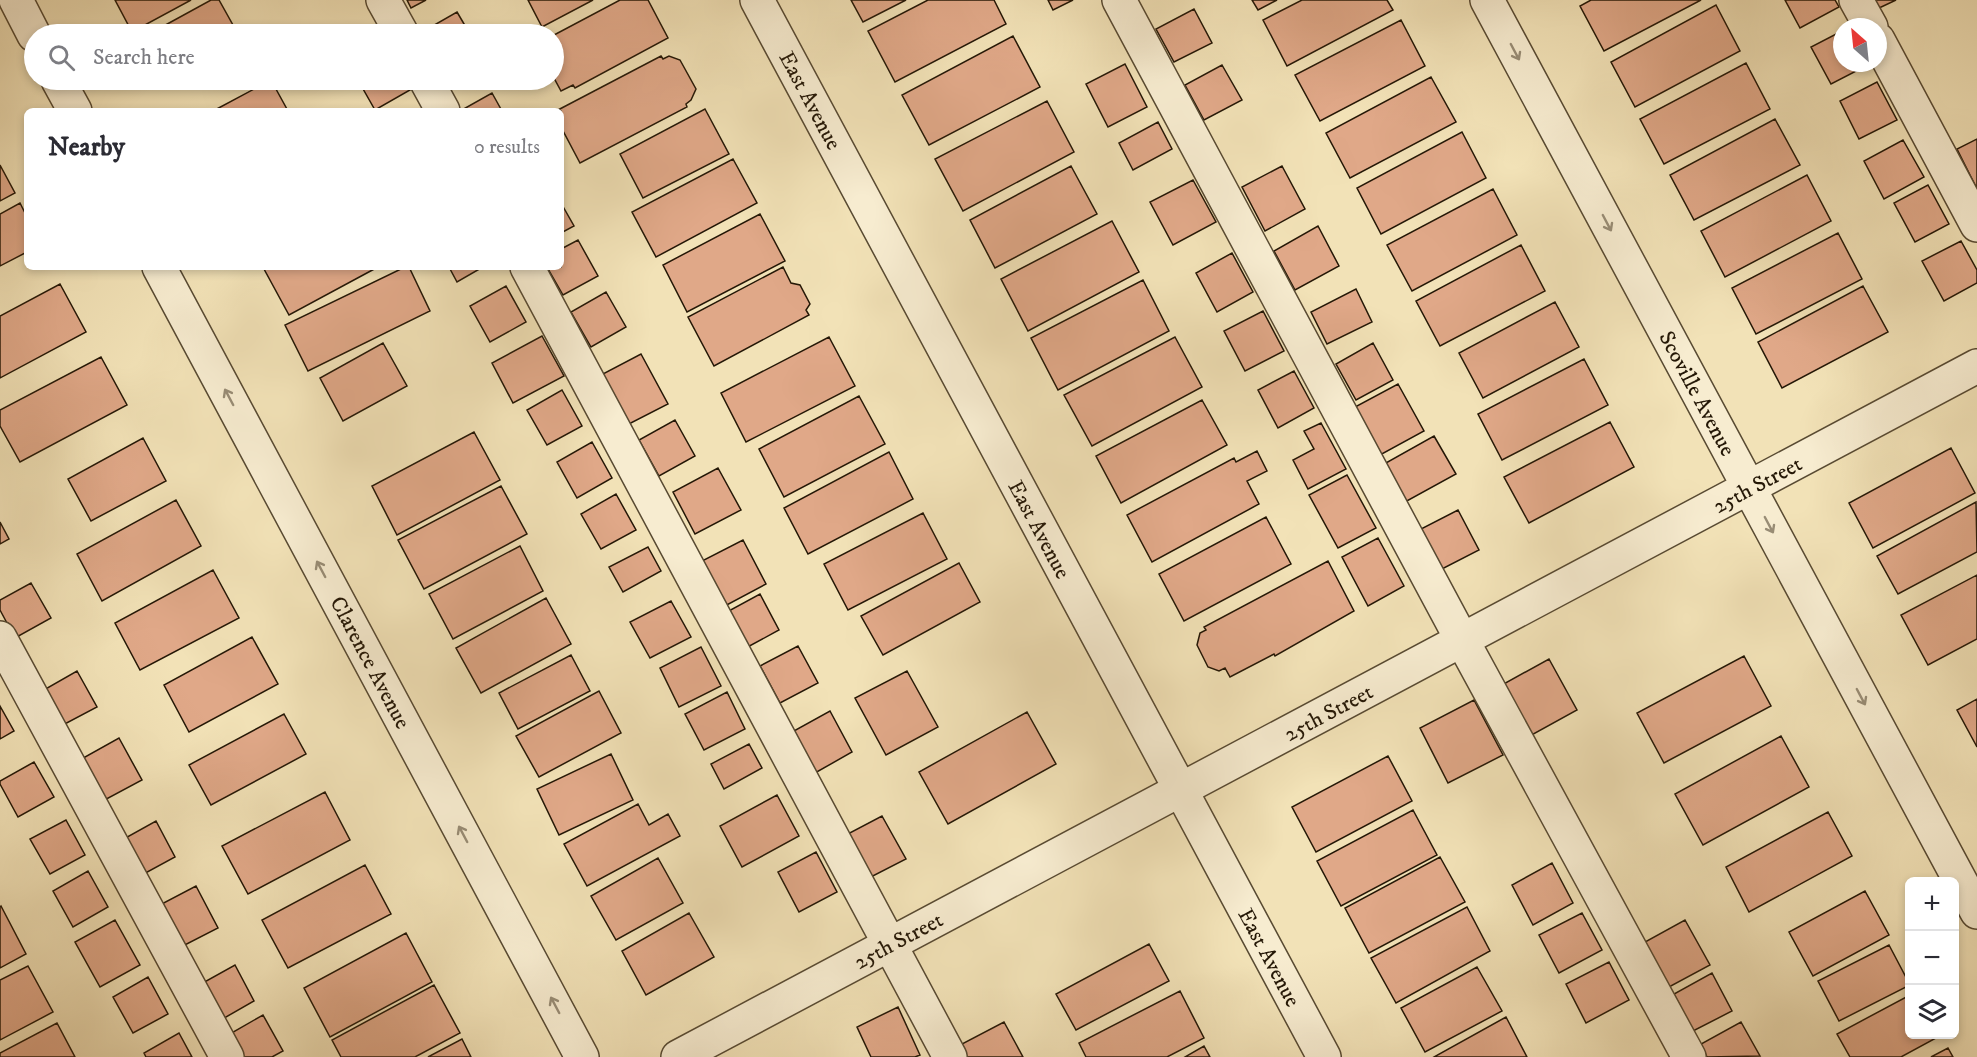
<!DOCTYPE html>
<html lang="en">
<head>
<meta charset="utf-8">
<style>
	body { margin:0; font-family:"IM FELL DW Pica",serif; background:#f2f2f3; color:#2b2b33 }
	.controls { position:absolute; right:18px; bottom:18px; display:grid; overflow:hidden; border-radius:9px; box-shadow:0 3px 9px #0003 }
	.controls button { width:54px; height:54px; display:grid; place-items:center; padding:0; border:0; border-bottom:2px solid #e1e1e2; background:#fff; color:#2b2b33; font:30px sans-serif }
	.compass { position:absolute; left:1833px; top:18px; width:54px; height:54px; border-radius:50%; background:#fff; box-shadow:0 3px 9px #0003; rotate:333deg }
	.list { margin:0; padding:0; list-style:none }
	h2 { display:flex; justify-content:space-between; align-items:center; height:78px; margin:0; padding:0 24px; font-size:26px }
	h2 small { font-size:20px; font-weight:400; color:#7c7c81 }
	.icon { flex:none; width:33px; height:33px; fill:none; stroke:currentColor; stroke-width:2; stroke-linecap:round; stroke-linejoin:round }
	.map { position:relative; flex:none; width:1977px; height:1057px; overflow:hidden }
	.search { position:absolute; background:#fff; box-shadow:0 3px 9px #0003; left:24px; top:24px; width:540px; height:66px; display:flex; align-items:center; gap:15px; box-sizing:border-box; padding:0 21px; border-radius:33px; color:#7c7c81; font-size:22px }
	.panel { position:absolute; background:#fff; box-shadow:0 3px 9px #0003; left:24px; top:108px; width:540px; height:162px; border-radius:9px }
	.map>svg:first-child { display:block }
	.building { fill:#e0a888; stroke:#241706; stroke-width:1.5 }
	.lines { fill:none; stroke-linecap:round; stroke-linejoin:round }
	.minor-casing { stroke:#584a32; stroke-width:36 }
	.minor { stroke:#f7ecd0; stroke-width:33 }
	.oneway { stroke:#988c75 }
	.labels { text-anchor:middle; stroke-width:6; stroke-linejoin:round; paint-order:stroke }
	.street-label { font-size:22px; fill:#241706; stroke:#f7ecd0 }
</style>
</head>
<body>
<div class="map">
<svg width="1977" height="1057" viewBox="0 0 1977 1057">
	<rect width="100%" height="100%" fill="#f2e2b7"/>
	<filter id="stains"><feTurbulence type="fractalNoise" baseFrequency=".00333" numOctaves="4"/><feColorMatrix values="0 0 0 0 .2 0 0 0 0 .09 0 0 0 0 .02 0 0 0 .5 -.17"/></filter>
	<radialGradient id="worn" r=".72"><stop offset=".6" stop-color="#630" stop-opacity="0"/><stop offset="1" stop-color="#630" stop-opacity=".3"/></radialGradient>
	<path class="building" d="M 115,0 L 191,0 L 132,32 Z
		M 211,0 L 219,0 L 238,34 L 149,34 Z
		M 407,0 L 426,0 L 411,8 Z
		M 528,0 L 593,0 L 542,27 Z
		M 620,0 L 648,0 L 668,38 L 575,88 L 573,85 L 561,91 L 554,78 L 554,35 Z
		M 851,0 L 906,0 L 863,22 Z
		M 928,0 L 994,0 L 1006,24 L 895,82 L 868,31 Z
		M 1048,0 L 1073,0 L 1053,10 Z
		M 1252,0 L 1277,0 L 1258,10 Z
		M 1302,0 L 1387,0 L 1393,10 L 1287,66 L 1263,20 Z
		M 1591,0 L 1701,0 L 1604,51 L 1580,6 Z
		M 1785,0 L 1835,0 L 1839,7 L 1800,28 Z
		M 1872,0 L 1896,0 L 1877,9 Z
		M 1716,5 L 1740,51 L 1635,107 L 1611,62 Z
		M 1194,9 L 1212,43 L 1174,62 L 1156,29 Z
		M 457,12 L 470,34 L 423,34 L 422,32 Z
		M 1401,20 L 1425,66 L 1320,121 L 1295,75 Z
		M 1842,31 L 1842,63 L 1867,63 L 1868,65 L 1831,84 L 1811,47 Z
		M 1013,36 L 1040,87 L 929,145 L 902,95 Z
		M 661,56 L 663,59 L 669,56 L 680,60 L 696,89 L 691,100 L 686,104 L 687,107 L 580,163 L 561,127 L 561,111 L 556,111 Z
		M 1746,63 L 1770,109 L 1664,164 L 1640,119 Z
		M 1125,64 L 1147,107 L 1108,127 L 1086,84 Z
		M 1222,65 L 1242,100 L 1204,120 L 1185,85 Z
		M 1431,77 L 1456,122 L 1350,178 L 1326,133 Z
		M 271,80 L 288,111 L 213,111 Z
		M 358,80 L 404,80 L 410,90 L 375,110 Z
		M 1877,82 L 1897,120 L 1859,139 L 1840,101 Z
		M 492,93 L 502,111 L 460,111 Z
		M 1047,101 L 1074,152 L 963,211 L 935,159 Z
		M 705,109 L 729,154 L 643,198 L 620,154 Z
		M 1775,119 L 1800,165 L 1694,220 L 1670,175 Z
		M 1158,122 L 1172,149 L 1133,170 L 1119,143 Z
		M 1462,132 L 1486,178 L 1381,234 L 1357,188 Z
		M 1977,139 L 1977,186 L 1976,187 L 1957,149 Z
		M 1903,140 L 1924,177 L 1884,199 L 1864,161 Z
		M 733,159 L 757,203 L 656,257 L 632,212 Z
		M 0,165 L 15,193 L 0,201 Z
		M 1071,166 L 1097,214 L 995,268 L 970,220 Z
		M 1282,166 L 1305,209 L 1265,231 L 1242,187 Z
		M 1807,175 L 1831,221 L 1725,277 L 1701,231 Z
		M 1193,180 L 1216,222 L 1173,245 L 1150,202 Z
		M 1928,185 L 1949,224 L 1915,242 L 1894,203 Z
		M 1493,189 L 1517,235 L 1412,291 L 1387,245 Z
		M 20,203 L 27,217 L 27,252 L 0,266 L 0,214 Z
		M 561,203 L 574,226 L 561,233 Z
		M 760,214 L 785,261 L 687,312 L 663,265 Z
		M 1112,221 L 1139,272 L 1028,331 L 1001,279 Z
		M 1318,226 L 1339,266 L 1295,290 L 1274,251 Z
		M 1838,233 L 1862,279 L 1756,334 L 1732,288 Z
		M 578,240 L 598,276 L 563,295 L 547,267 L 561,267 L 561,249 Z
		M 1961,241 L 1977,270 L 1977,283 L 1944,301 L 1922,261 Z
		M 1521,245 L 1545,291 L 1440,346 L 1416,301 Z
		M 1232,253 L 1253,292 L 1217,312 L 1196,273 Z
		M 267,267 L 378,267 L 289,315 L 264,269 Z
		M 405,267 L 409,267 L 430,311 L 308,371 L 285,325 Z
		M 449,267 L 483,267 L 457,282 Z
		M 783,267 L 791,283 L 800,285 L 810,304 L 806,310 L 809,315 L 714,366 L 688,317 Z
		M 1143,280 L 1169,331 L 1058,390 L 1031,338 Z
		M 60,284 L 86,332 L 0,378 L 0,316 Z
		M 506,286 L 526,322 L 490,342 L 470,306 Z
		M 1863,286 L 1888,332 L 1782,388 L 1758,342 Z
		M 1356,289 L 1372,322 L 1327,344 L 1311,312 Z
		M 606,292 L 626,327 L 591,347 L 571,312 Z
		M 1555,302 L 1579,347 L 1483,398 L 1459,353 Z
		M 1263,311 L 1284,351 L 1245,371 L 1224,331 Z
		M 542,336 L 564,376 L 513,403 L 492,363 Z
		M 829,337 L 855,386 L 746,442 L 721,393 Z
		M 1175,337 L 1202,387 L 1092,446 L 1064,395 Z
		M 383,343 L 407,386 L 343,421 L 320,378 Z
		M 1373,343 L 1393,380 L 1356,400 L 1336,364 Z
		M 641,354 L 668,404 L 625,426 L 599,376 Z
		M 101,357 L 127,405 L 20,462 L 0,426 L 0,410 Z
		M 1584,359 L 1608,405 L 1502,460 L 1478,414 Z
		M 1294,371 L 1314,408 L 1278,428 L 1258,390 Z
		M 1398,384 L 1424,431 L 1380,455 L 1355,407 Z
		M 562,390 L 582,426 L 547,445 L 527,410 Z
		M 859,396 L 885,444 L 784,497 L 759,449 Z
		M 1202,400 L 1227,445 L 1121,503 L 1096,456 Z
		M 675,420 L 695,456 L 659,476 L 639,440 Z
		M 1610,422 L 1634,467 L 1529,523 L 1504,477 Z
		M 1321,423 L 1346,469 L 1308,489 L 1293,460 L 1314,449 L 1304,431 Z
		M 474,432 L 500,480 L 397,535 L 372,486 Z
		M 1434,436 L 1456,474 L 1405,502 L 1384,464 Z
		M 143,438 L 166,481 L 91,521 L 68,479 Z
		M 592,442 L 612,478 L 577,498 L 557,462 Z
		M 1951,448 L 1975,493 L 1873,548 L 1849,503 Z
		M 1257,451 L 1267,471 L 1247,481 L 1259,504 L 1152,562 L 1127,515 L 1234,458 L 1236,462 Z
		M 889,452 L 913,499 L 808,554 L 784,508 Z
		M 718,468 L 741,510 L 695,534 L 673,492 Z
		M 1347,475 L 1376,528 L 1338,548 L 1309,495 Z
		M 501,486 L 527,534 L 424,589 L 398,540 Z
		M 616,494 L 636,530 L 601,549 L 581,514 Z
		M 176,500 L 201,546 L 102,601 L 77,554 Z
		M 1976,502 L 1977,552 L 1898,594 L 1877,556 Z
		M 1458,510 L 1479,550 L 1440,570 L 1419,530 Z
		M 923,513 L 947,559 L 848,610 L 824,564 Z
		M 1266,517 L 1291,564 L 1184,621 L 1159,574 Z
		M 0,522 L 9,539 L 0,544 Z
		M 1378,538 L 1404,586 L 1368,606 L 1342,557 Z
		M 743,540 L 766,584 L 723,607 L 700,562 Z
		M 520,546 L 543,591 L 453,639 L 429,594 Z
		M 648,547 L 661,571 L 623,592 L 609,567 Z
		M 1328,561 L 1354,611 L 1275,656 L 1274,654 L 1230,677 L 1225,668 L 1219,671 L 1208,667 L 1197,645 L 1200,633 L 1206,630 L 1204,627 Z
		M 959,563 L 980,602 L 883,655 L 861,616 Z
		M 213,570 L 239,618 L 140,670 L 115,623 Z
		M 1977,575 L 1977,639 L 1928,665 L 1901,615 Z
		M 31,583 L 51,618 L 15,638 L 0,610 L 0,600 Z
		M 760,594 L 779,630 L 744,649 L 725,613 Z
		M 546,598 L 571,644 L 481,693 L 456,648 Z
		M 671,601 L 691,637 L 650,658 L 630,622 Z
		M 252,637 L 278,684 L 189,732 L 164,685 Z
		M 798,646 L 818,683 L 780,703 L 760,666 Z
		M 701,647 L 721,686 L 679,707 L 660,668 Z
		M 571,655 L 590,691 L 518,729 L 499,693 Z
		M 1744,656 L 1771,706 L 1664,763 L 1637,713 Z
		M 1549,659 L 1577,710 L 1528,737 L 1500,686 Z
		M 77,671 L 97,707 L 61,726 L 42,691 Z
		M 907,671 L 938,727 L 886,755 L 855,698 Z
		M 599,691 L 621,733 L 539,777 L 516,736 Z
		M 727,692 L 745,729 L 704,750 L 685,714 Z
		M 1977,699 L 1977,747 L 1957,710 Z
		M 1474,700 L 1503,755 L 1448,783 L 1420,728 Z
		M 0,706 L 14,731 L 0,739 Z
		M 830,711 L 852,752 L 815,773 L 792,732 Z
		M 1027,712 L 1056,764 L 948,824 L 919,772 Z
		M 284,714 L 306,754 L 211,805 L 189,765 Z
		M 1781,736 L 1809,787 L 1703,845 L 1675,794 Z
		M 119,738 L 142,780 L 99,803 L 76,762 Z
		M 749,744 L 762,768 L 724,789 L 711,764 Z
		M 611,754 L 633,800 L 559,835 L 537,789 Z
		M 1388,756 L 1412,801 L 1316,852 L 1292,807 Z
		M 34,762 L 54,797 L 18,817 L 0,784 L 0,781 Z
		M 325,792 L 350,840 L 248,894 L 222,846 Z
		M 777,795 L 799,836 L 742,867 L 720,826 Z
		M 638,804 L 649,825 L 668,814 L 680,836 L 587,886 L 564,844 Z
		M 1413,810 L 1437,855 L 1341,906 L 1317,861 Z
		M 1828,812 L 1852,856 L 1749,912 L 1726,867 Z
		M 882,816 L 906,859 L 865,880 L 842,837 Z
		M 66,820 L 85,855 L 50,874 L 30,839 Z
		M 156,821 L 175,857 L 140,876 L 120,841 Z
		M 816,852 L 837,892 L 799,912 L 778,872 Z
		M 1440,857 L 1465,902 L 1369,953 L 1345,908 Z
		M 658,858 L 683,903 L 616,940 L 591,896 Z
		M 1552,863 L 1573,903 L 1533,925 L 1512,885 Z
		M 365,865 L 391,914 L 288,968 L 262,920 Z
		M 88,871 L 108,907 L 73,927 L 53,891 Z
		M 196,886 L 218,928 L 177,949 L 154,908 Z
		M 1865,891 L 1889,935 L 1813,976 L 1789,932 Z
		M 1,906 L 26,954 L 0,968 L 0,907 Z
		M 1467,907 L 1490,951 L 1396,1003 L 1371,958 Z
		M 689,913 L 714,957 L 646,995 L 622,951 Z
		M 1582,913 L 1602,950 L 1559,973 L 1539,935 Z
		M 115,920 L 140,965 L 100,987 L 75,942 Z
		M 1685,920 L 1710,965 L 1669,987 L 1645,942 Z
		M 406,933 L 432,982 L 330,1037 L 304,988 Z
		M 1149,944 L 1169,981 L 1076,1030 L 1056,994 Z
		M 1889,945 L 1910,985 L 1839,1021 L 1818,981 Z
		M 1609,962 L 1629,1000 L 1586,1023 L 1566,984 Z
		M 235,965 L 254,1001 L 219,1021 L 199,985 Z
		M 28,966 L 53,1012 L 0,1040 L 0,980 Z
		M 1477,967 L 1502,1011 L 1425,1052 L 1401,1008 Z
		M 1712,973 L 1732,1011 L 1693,1031 L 1674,994 Z
		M 148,977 L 168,1014 L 133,1033 L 113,997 Z
		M 434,985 L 460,1033 L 415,1057 L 341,1057 L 332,1040 Z
		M 1180,991 L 1204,1038 L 1167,1057 L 1086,1057 L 1079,1043 Z
		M 1910,995 L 1910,1034 L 1937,1034 L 1938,1037 L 1901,1057 L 1850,1057 L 1837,1034 Z
		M 898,1007 L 920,1055 L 915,1057 L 871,1057 L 857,1027 Z
		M 263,1015 L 283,1051 L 272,1057 L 240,1057 L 228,1035 Z
		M 1506,1017 L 1527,1057 L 1434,1057 Z
		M 1004,1022 L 1023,1057 L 966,1057 L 960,1045 Z
		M 1741,1022 L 1760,1056 L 1707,1057 L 1701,1044 Z
		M 57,1023 L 75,1057 L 0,1057 L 0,1053 Z
		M 179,1033 L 192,1057 L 146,1057 L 144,1053 Z
		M 462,1039 L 471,1057 L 428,1057 Z
		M 1204,1046 L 1210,1057 L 1185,1057 Z
		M 1948,1048 L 1953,1057 L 1931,1057 Z"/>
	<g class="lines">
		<defs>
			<path id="minor" d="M 16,0 L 34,35
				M 383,0 L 402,34
				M 757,0 L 1324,1057
				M 1119,0 L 1462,640 L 1689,1057
				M 1487,0 L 1977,912
				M 1856,0 L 1871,27
				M 1878,40 L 1977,225
				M 58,80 L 75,111
				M 426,80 L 443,111
				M 159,267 L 582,1057
				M 527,267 L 950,1057
				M 0,638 L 227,1057
				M 678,1057 L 1977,366"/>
		</defs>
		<use href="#minor" class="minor-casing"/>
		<use href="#minor" class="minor"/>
	</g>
	<defs><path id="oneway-shaft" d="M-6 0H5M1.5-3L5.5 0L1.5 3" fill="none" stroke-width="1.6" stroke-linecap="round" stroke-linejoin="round" transform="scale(1.5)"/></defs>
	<g class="oneway">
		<use href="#oneway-shaft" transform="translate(1515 52) rotate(62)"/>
		<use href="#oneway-shaft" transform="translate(1607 223) rotate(62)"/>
		<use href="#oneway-shaft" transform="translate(229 397) rotate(-118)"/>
		<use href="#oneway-shaft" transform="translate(1769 525) rotate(62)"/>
		<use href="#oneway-shaft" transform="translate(321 569) rotate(-118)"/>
		<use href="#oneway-shaft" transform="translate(1861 697) rotate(62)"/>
		<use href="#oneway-shaft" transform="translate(463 834) rotate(-118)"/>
		<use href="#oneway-shaft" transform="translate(555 1005) rotate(-118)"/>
	</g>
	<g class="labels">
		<g class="street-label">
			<text transform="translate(811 100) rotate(62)" y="8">East Avenue</text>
			<text transform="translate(1698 393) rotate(62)" y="8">Scoville Avenue</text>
			<text transform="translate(1757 484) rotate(-28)" y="8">25th Street</text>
			<text transform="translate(1040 529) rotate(62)" y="8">East Avenue</text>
			<text transform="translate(371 662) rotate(62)" y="8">Clarence Avenue</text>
			<text transform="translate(1328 712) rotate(-28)" y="8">25th Street</text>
			<text transform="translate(898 940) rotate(-28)" y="8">25th Street</text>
			<text transform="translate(1270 957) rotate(62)" y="8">East Avenue</text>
		</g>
	</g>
	<rect width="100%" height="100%" filter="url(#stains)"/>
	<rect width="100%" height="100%" fill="url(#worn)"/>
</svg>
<div class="controls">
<button>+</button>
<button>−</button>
<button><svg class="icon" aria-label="layers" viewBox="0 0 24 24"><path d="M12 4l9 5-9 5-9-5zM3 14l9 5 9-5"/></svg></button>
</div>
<svg class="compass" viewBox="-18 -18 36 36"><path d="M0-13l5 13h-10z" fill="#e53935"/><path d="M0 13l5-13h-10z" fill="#7c7c81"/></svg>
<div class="search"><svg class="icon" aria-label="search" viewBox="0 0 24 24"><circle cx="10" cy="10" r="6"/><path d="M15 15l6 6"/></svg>Search here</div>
<section class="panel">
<h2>Nearby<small>0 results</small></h2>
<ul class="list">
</ul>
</section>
</div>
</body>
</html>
